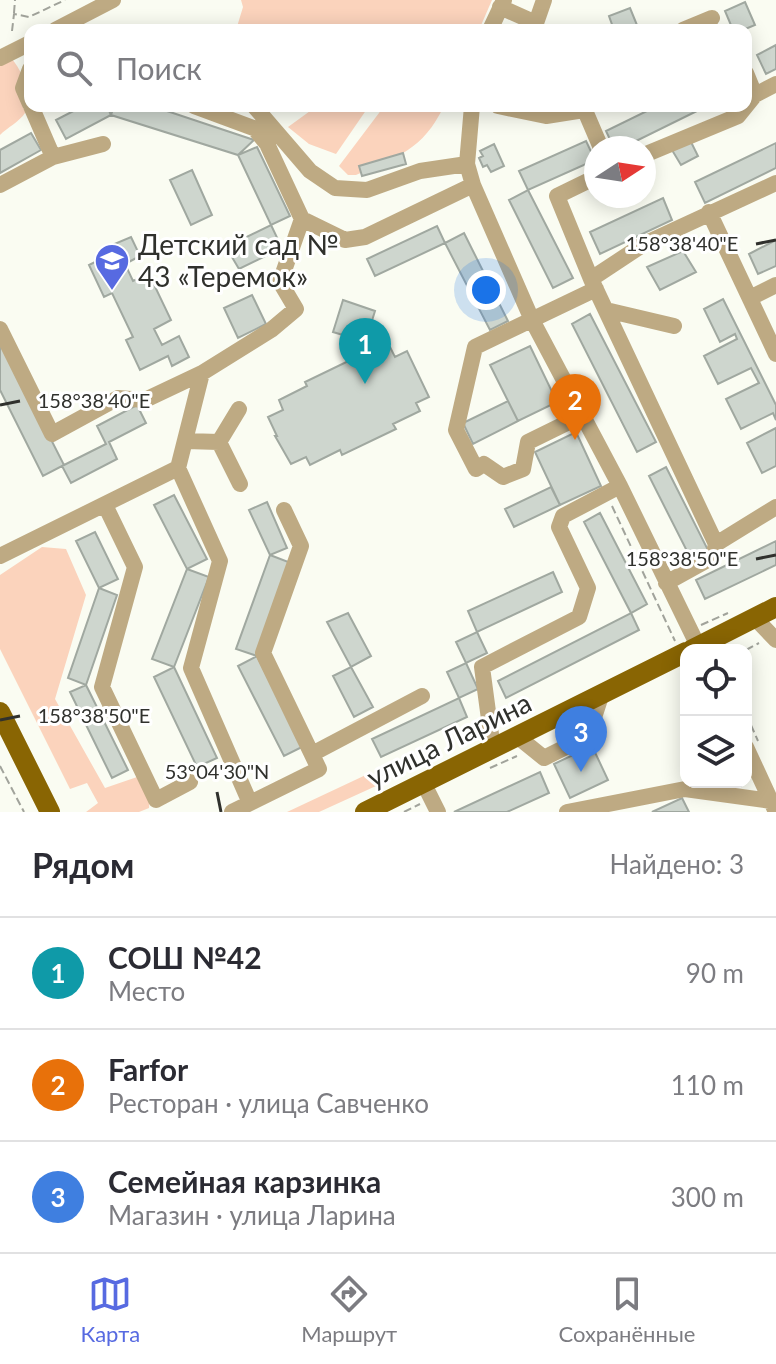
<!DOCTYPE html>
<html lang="ru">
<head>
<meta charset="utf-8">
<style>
	body { margin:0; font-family:Lato,sans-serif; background:#f7f7f7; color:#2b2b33 }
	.controls { position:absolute; right:24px; bottom:24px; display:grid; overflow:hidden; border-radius:16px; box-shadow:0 4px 20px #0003 }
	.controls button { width:72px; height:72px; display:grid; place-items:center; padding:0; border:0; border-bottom:2px solid #e1e1e2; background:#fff; color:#2b2b33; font:40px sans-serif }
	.compass { position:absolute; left:584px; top:136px; width:72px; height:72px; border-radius:50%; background:#fff; box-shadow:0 4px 20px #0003; rotate:78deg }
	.you { position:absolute; left:486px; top:290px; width:28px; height:28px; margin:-20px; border:6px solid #fff; border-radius:50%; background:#1a73e8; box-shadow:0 0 0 12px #1a73e833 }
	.badge { display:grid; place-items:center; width:52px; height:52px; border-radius:50%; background:#576ae1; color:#fff; font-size:26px; font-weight:700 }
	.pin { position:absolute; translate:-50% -66px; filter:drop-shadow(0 2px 4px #0008) }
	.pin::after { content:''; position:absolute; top:42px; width:28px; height:24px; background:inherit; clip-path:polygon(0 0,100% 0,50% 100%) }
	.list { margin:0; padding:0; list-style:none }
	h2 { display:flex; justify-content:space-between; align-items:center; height:104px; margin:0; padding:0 32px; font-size:34px }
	h2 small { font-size:26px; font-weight:400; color:#7c7c81 }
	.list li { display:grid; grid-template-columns:52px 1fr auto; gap:24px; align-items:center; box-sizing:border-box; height:112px; padding:0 32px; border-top:2px solid #e1e1e2 }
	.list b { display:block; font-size:30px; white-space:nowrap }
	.list p { margin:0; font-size:26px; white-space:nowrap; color:#7c7c81 }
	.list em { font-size:26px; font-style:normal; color:#7c7c81 }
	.icon { flex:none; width:44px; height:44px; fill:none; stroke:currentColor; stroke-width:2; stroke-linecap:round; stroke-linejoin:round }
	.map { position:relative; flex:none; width:776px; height:812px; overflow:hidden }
	.search { position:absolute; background:#fff; box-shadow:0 4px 20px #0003; left:24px; right:24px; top:24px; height:88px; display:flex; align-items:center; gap:20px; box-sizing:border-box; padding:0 28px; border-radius:16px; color:#7c7c81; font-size:30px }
	.sheet { height:440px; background:#fff }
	nav { display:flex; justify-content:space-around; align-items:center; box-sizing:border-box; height:112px; border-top:2px solid #e1e1e2; background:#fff; font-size:22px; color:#7c7c81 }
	nav a { display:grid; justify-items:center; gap:4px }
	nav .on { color:#576ae1 }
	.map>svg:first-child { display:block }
	.green { fill:#fbd3bc }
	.building { fill:#ced6ce; stroke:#a0a8a0; stroke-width:2 }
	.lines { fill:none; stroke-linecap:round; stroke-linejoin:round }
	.path { stroke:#a1a39b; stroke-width:2; stroke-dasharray:8 4; stroke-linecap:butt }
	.minor { stroke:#beaa83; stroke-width:16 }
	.major { stroke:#896503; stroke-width:20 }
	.ticks { fill:none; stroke:#30312d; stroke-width:3 }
	.labels { text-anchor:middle; stroke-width:6; stroke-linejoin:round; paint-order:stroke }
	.poi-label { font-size:28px; fill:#30312d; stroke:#fff; text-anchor:start }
	.street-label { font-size:28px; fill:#30312d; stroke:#fff }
	.ticks-label { font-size:20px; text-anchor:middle; fill:#30312d; stroke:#fff; stroke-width:6; stroke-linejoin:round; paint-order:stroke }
</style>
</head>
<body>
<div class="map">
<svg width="776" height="812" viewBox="0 0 776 812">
	<rect width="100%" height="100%" fill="#fafcf2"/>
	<path class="green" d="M 241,0 L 492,0 L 479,30 L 236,30 L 243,7 Z
		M 12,59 C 22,71 35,98 25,113 C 20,121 7,128 0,135 L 0,64 Z
		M 317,106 L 369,106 L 336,154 L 309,144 L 288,127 Z
		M 381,106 L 444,106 C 423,150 397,157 356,175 L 348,175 L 339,166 L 382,109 Z
		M 42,547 L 66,549 L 86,595 L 55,699 L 105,788 L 140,776 L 150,796 L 149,808 L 139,812 L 86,812 L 98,803 L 87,783 L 70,789 L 0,649 L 0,575 Z
		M 370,773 L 376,786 L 319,812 L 287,812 Z"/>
	<path class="building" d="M 745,2 L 755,25 L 743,30 L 733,30 L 725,11 Z
		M 630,8 L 639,30 L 614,30 L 609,16 Z
		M 776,45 L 776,69 L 766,74 L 757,55 Z
		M 83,106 L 107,106 L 111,115 L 66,139 L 56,120 Z
		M 114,106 L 152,106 L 254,140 L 238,155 L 111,115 Z
		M 657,106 L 707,106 L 622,148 L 614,148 L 606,131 Z
		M 31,133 L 41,150 L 0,173 L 0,150 Z
		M 586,141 L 595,160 L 528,190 L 519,171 Z
		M 691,142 L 698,156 L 681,165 L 672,150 Z
		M 776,143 L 776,168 L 705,203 L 695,182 Z
		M 494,144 L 504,166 L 491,172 L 487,165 L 483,167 L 479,158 L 483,156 L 480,151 Z
		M 257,147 L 290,216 L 271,225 L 238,155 Z
		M 403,153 L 406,164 L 362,176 L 359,166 Z
		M 192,170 L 212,215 L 191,225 L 170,180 Z
		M 528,190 L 573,278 L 553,288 L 509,200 Z
		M 663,198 L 672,220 L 600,254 L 590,232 Z
		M 271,225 L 282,248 L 239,269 L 226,247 Z
		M 437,226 L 445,243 L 375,276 L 367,259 Z
		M 464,233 L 508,321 L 490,330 L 445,243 Z
		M 131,237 L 140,256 L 125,264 L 133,281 L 149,274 L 171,320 L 154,329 L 162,345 L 179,336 L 189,357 L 172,366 L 168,356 L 140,370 L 126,340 L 133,337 L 112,293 L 104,297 L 89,265 L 115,252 L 112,245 Z
		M 776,240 L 776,266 L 758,274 L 749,254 Z
		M 683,251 L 696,272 L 660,290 L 647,267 Z
		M 252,295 L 266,324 L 238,338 L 224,308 Z
		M 723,299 L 776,405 L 776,420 L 773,413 L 741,429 L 726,399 L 759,383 L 751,368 L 718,384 L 704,356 L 737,339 L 735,334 L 720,342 L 704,309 Z
		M 343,300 L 375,311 L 366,340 L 373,355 L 390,347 L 395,357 L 407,351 L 429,397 L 416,403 L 420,411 L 393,424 L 396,429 L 342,455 L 340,450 L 310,465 L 306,457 L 291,464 L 275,436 L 277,436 L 268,417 L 283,410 L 279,400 L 307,386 L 305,382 L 361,355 L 353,338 L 333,332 Z
		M 590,314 L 656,442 L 637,452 L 572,324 Z
		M 0,339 L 64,465 L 43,476 L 0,390 Z
		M 530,346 L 557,402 L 518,421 L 490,365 Z
		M 508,401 L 518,421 L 473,444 L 463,423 Z
		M 137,405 L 146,423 L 109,442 L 117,459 L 71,483 L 62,466 L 106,444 L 97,426 Z
		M 776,428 L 776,466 L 762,473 L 747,443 Z
		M 576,432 L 601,486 L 560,505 L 535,452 Z
		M 666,467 L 710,554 L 693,563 L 649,476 Z
		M 551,487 L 560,505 L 514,527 L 505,509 Z
		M 174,495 L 207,559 L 187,569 L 154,505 Z
		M 267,502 L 287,548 L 270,555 L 249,510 Z
		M 600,513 L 647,604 L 631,613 L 584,522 Z
		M 95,532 L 118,579 L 99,588 L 76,541 Z
		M 776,541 L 776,565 L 705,599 L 696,580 Z
		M 270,555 L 291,563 L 257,656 L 236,649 Z
		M 187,569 L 209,577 L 174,667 L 152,659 Z
		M 553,572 L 562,592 L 477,632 L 468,611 Z
		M 99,588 L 117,595 L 86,685 L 68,678 Z
		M 348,613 L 371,656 L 351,667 L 327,622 Z
		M 631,613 L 639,630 L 506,698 L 498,681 Z
		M 477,632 L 487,653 L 466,663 L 456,642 Z
		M 257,656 L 304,746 L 284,756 L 238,666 Z
		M 466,663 L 478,689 L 459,698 L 447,672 Z
		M 174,667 L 217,758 L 197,767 L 154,677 Z
		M 351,667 L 373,707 L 354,717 L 333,676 Z
		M 86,685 L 128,770 L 112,778 L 70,692 Z
		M 459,698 L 467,717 L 381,757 L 372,739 Z
		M 592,746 L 608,780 L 570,798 L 554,764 Z
		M 540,772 L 549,793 L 507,812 L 454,812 Z
		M 682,798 L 689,812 L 652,812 Z"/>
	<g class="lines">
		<path class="path" d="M 14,13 L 15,0
			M 12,31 L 14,14 L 29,17 L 65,0
			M 612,506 L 675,641
			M 701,625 L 728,613
			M 746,650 L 759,643
			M 746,714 L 758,741
			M 0,766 L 24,812
			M 490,768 L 517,756
			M 378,769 L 386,783
			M 404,812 L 420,804"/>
		<path class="minor" d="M 500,7 L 536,23 L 544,0
			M 55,30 L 113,0
			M 490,30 L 504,0
			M 683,30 L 712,18
			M 0,58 L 30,43
			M 30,69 L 23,88 L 30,104
			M 746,73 L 755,95 L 776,84
			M 194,106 L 264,132
			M 254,106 L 310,171 L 335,188 L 367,190 L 420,171 L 467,164
			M 472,106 L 467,164 L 473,185 L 532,320 L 620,486 L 700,650
			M 498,106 L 546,116 L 584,110
			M 583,106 L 601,148
			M 254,128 L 267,144 L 302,219
			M 644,155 L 738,116 L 755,95
			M 53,157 L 103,144
			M 596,177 L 557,196 L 591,279 L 716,544 L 713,557 L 666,583
			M 0,185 L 53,157 L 31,106
			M 709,212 L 776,354
			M 591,279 L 644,244 L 776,183
			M 750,298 L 776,285
			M 606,310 L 674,326
			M 0,329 L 52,434 L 118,398 L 145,400 L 202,373 L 271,330 L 296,309 L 280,282 L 302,219 L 345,240 L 365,237 L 473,185
			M 583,415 L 528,442 L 523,469 L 503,477 L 484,464 L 476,469 L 456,430 L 475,347 L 596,289
			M 186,441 L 219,442 L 240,484
			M 219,442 L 239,409
			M 178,468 L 220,561 L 191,668 L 250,803
			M 105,505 L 135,567 L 102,687 L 156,800 L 190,782
			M 716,544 L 776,507
			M 0,556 L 178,468 L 202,373
			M 754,617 L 776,640
			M 518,737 L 544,758 L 588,736 L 601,696
			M 746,747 L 776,812
			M 493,749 L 482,667 L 579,617 L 588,588 L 559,527 L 563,516 L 620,486
			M 312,754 L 422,696
			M 424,784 L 438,812
			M 232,812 L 319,769 L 263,653 L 301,546 L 284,510
			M 567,812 L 685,789 L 771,801"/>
		<path class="major" d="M 691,650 L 776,607
			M 0,712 L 50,812
			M 365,812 L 686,652"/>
	</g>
	<path class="ticks" d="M 756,244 L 776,240M 0,405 L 20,401M 756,559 L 776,555M 0,720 L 20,716M 217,792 L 221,812"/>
	<defs>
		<symbol id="school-pin" viewBox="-11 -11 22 30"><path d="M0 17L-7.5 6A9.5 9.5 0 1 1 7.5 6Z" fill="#576ae1" stroke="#fff"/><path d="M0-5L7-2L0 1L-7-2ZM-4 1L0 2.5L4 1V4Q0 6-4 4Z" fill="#fff"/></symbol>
	</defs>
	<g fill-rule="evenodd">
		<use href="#school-pin" x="92" y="241" width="40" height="54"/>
	</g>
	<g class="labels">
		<g class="poi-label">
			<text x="138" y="255">Детский сад №<tspan x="138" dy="32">43 «Теремок»</tspan></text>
		</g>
		<g class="street-label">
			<text transform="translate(449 740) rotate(-26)" y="10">улица Ларина</text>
		</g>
	</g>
	<g class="ticks-label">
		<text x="682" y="251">158°38'40"E</text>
		<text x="94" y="408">158°38'40"E</text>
		<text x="682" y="566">158°38'50"E</text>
		<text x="94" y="723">158°38'50"E</text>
		<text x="217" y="779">53°04'30"N</text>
	</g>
</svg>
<div class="controls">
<button><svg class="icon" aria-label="locate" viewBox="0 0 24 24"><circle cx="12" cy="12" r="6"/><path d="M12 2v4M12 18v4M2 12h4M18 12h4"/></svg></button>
<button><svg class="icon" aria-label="layers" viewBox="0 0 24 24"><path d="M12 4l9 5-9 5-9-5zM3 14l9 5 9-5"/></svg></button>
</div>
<svg class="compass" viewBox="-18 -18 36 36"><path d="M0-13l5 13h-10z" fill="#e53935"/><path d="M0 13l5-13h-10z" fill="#7c7c81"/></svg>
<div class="you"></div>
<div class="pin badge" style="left:365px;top:384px;background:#0f9aa8">1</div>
<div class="pin badge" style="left:575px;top:440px;background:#e8710a">2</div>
<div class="pin badge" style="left:581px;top:772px;background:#3f7fe0">3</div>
<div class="search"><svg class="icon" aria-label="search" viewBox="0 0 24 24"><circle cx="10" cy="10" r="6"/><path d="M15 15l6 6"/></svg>Поиск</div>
</div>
<section class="sheet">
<h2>Рядом<small>Найдено: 3</small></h2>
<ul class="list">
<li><span class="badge" style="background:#0f9aa8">1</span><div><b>СОШ №42</b><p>Место</p></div><em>90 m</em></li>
<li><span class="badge" style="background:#e8710a">2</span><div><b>Farfor</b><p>Ресторан · улица Савченко</p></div><em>110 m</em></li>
<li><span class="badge" style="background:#3f7fe0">3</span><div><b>Семейная карзинка</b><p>Магазин · улица Ларина</p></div><em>300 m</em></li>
</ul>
</section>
<nav>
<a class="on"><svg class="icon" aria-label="map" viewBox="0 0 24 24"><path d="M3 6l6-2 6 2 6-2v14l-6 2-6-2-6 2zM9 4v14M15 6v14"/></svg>Карта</a>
<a><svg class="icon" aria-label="directions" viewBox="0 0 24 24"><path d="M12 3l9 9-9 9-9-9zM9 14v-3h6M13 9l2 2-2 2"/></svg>Маршрут</a>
<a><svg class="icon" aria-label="saved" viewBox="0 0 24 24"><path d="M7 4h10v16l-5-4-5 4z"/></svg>Сохранённые</a>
</nav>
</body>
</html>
